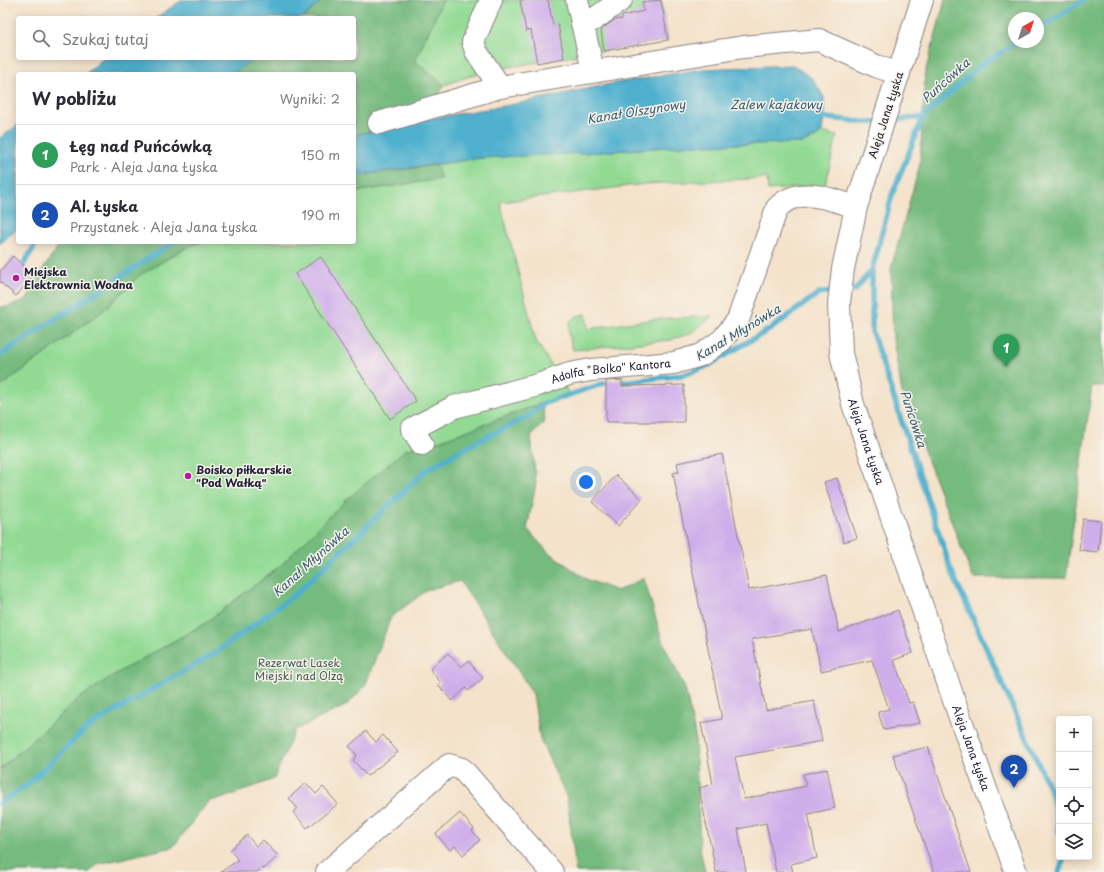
<!DOCTYPE html>
<html lang="pl">
<head>
<meta charset="utf-8">
<style>
	body { margin:0; font-family:"Playpen Sans",sans-serif; background:#f7f7f7; color:#2b2b33 }
	.controls { position:absolute; right:12px; bottom:12px; display:grid; overflow:hidden; border-radius:4px; box-shadow:0 2px 10px #0003 }
	.controls button { width:36px; height:36px; display:grid; place-items:center; padding:0; border:0; border-bottom:1px solid #e1e1e2; background:#fff; color:#2b2b33; font:20px sans-serif }
	.compass { position:absolute; left:1008px; top:12px; width:36px; height:36px; border-radius:50%; background:#fff; box-shadow:0 2px 10px #0003; rotate:39deg }
	.you { position:absolute; left:586px; top:482px; width:14px; height:14px; margin:-10px; border:3px solid #fff; border-radius:50%; background:#1a73e8; box-shadow:0 0 0 6px #1a73e833 }
	.badge { display:grid; place-items:center; width:26px; height:26px; border-radius:50%; background:#0f766e; color:#fff; font-size:13px; font-weight:700 }
	.pin { position:absolute; translate:-50% -33px; filter:drop-shadow(0 1px 2px #0008) }
	.pin::after { content:''; position:absolute; top:21px; width:14px; height:12px; background:inherit; clip-path:polygon(0 0,100% 0,50% 100%) }
	.list { margin:0; padding:0; list-style:none }
	h2 { display:flex; justify-content:space-between; align-items:center; height:52px; margin:0; padding:0 16px; font-size:17px }
	h2 small { font-size:13px; font-weight:400; color:#7c7c81 }
	.list li { display:grid; grid-template-columns:26px 1fr auto; gap:12px; align-items:center; box-sizing:border-box; height:60px; padding:0 16px; border-top:1px solid #e1e1e2 }
	.list b { display:block; font-size:15px; white-space:nowrap }
	.list p { margin:0; font-size:13px; white-space:nowrap; color:#7c7c81 }
	.list em { font-size:13px; font-style:normal; color:#7c7c81 }
	.icon { flex:none; width:22px; height:22px; fill:none; stroke:currentColor; stroke-width:2; stroke-linecap:round; stroke-linejoin:round }
	.map { position:relative; flex:none; width:1104px; height:872px; overflow:hidden }
	.search { position:absolute; background:#fff; box-shadow:0 2px 10px #0003; left:16px; top:16px; width:340px; height:44px; display:flex; align-items:center; gap:10px; box-sizing:border-box; padding:0 14px; border-radius:4px; color:#7c7c81; font-size:15px }
	.panel { position:absolute; background:#fff; box-shadow:0 2px 10px #0003; left:16px; top:72px; width:340px; height:172px; border-radius:4px }
	.map>svg:first-child { display:block }
	.green { fill:#92da94; stroke:#5a7e68 }
	.forest { fill:#75ba7e; stroke:#4c6e5c; fill-rule:evenodd }
	.water { fill:#4fb0ce; stroke:#386984 }
	.lines { fill:none; stroke-linecap:round; stroke-linejoin:round }
	.stream { stroke:#4fb0ce; stroke-width:5.5 }
	.building { fill:#cfadea }
	.minor-casing { stroke:#8b8282; stroke-width:24 }
	.minor { stroke:#fff; stroke-width:22 }
	.poi-dot { fill:#b5179e; stroke:#f7f3e8; stroke-width:1.5 }
	.labels { text-anchor:middle; stroke-width:3; stroke-linejoin:round; paint-order:stroke }
	.street-label { font-size:11px; fill:#22223b; stroke:#f7f3e8 }
	.poi-label { font-size:11px; font-weight:bold; fill:#22223b; stroke:#f7f3e8; text-anchor:start }
	.park-label { font-size:11px; fill:#445956; stroke:#f7f3e8 }
	.water-label { font-size:12px; font-style:italic; fill:#345b76; stroke:#f7f3e8 }
</style>
</head>
<body>
<div class="map">
<svg width="1104" height="872" viewBox="0 0 1104 872">
	<rect width="100%" height="100%" fill="#f7f3e8"/>
	<filter id="ink" filterUnits="userSpaceOnUse"><feTurbulence type="fractalNoise" baseFrequency=".025" numOctaves="2"/><feDisplacementMap in="SourceGraphic" scale="8" xChannelSelector="R" yChannelSelector="G"/><feConvolveMatrix kernelMatrix="1 2 1 2 8 2 1 2 1" color-interpolation-filters="sRGB"/></filter>
	<filter id="wash" filterUnits="userSpaceOnUse"><feTurbulence type="fractalNoise" baseFrequency=".012" numOctaves="4" result="noise"/><feDisplacementMap in="SourceGraphic" scale="16" xChannelSelector="R" yChannelSelector="G"/><feGaussianBlur stdDeviation="0.9" result="paint"/><feColorMatrix in="noise" values="0 0 0 0 0 0 0 0 0 0 0 0 0 0 0 0 0 1.4 0 .05"/><feComposite in="paint" operator="in"/></filter>
	<g filter="url(#wash)">
		<rect width="100%" height="100%" fill="#f4e2ca"/>
		<path class="green" d="M 443,0 L 661,0 L 668,40 L 485,71 L 444,85 L 415,61 Z
			M 822,132 L 837,136 L 824,189 L 803,187 L 768,190 L 767,178 L 645,184 L 500,202 L 536,341 L 570,395 L 542,403 L 439,441 L 405,450 L 345,501 L 280,566 L 204,624 L 114,675 L 77,700 L 0,769 L 0,387 L 104,310 L 140,275 L 187,247 L 201,242 L 354,242 L 354,192 L 398,185 L 395,171 L 480,158 L 585,153 L 696,145 L 803,143 L 816,137 Z
			M 586,314 L 588,329 L 655,319 L 713,316 L 691,333 L 670,340 L 573,350 C 568,333 562,317 586,314 Z"/>
		<path class="forest" d="M 322,0 L 443,0 L 415,61 L 444,85 L 427,119 L 359,134 L 354,137 L 354,74 L 232,74 L 255,58 L 354,58 L 354,18 L 303,18 Z
			M 945,0 L 1104,0 L 1104,387 L 1092,386 L 1066,578 L 973,578 L 902,393 L 893,340 L 891,268 L 920,164 L 925,73 ZM 1014,18 L 1038,18 L 1038,42 L 1014,42 Z
			M 436,165 L 441,179 L 354,192 L 354,176 Z
			M 61,242 L 201,242 L 187,247 L 140,275 L 104,310 L 0,387 L 0,307 L 7,307 L 27,299 L 40,274 Z
			M 542,403 L 545,421 L 531,436 L 536,483 L 527,529 L 547,551 L 586,579 L 617,591 L 644,578 L 662,640 L 685,688 L 695,735 L 700,848 L 705,872 L 576,872 L 567,798 L 540,739 L 533,694 L 460,581 L 427,590 L 391,617 L 365,686 L 347,705 L 295,730 L 274,779 L 221,799 L 209,801 L 173,847 L 98,864 L 90,872 L 0,872 L 0,769 L 77,700 L 114,675 L 204,624 L 280,566 L 345,501 L 405,450 L 439,441 Z"/>
		<path class="water" d="M 182,0 L 322,0 L 303,18 L 156,18 Z
			M 104,58 L 255,58 L 232,74 L 85,74 Z
			M 792,65 L 812,78 L 824,97 L 824,117 L 822,132 L 816,137 L 803,143 L 696,145 L 585,153 L 480,158 L 354,176 L 354,137 L 359,134 L 427,119 L 510,105 L 610,84 L 702,69 Z
			M 18,125 L 18,228 L 0,244 L 0,138 Z"/>
		<g class="lines">
			<path class="stream" d="M 1038,29 L 1084,0
				M 1017,42 L 983,63 L 923,117 L 892,195 L 872,270 L 872,332 L 951,570 L 1052,794 L 1059,832
				M 818,117 L 865,122 L 877,122
				M 888,121 L 923,117
				M 20,270 L 37,242
				M 845,291 L 855,290 L 872,270
				M 0,355 L 174,242
				M 622,382 L 683,375 L 705,367 L 772,328 L 819,293 L 836,292
				M 0,803 L 26,786 L 88,727 L 218,651 L 297,593 L 426,470 L 474,443 L 525,418 L 545,403 L 605,383
				M 1059,872 L 1064,857"/>
		</g>
		<g id="blocks">
			<path class="building" d="M 520,0 L 548,0 L 553,25 L 558,24 L 564,58 L 537,63 L 531,30 L 526,31 Z
				M 661,0 L 668,40 L 604,51 L 601,30 L 614,20 L 622,19 L 622,16 L 644,11 L 642,2 Z
				M 13,256 L 34,275 L 16,296 L 0,282 L 0,271 Z
				M 321,257 L 416,401 L 390,419 L 295,274 Z
				M 622,380 L 622,386 L 684,385 L 684,422 L 606,422 L 606,381 Z
				M 722,454 L 749,590 L 827,575 L 839,632 L 898,610 L 913,653 L 894,660 L 909,703 L 913,702 L 920,723 L 884,730 L 878,712 L 889,709 L 872,660 L 821,671 L 812,629 L 752,639 L 766,710 L 814,701 L 822,741 L 735,757 L 744,799 L 806,786 L 803,774 L 827,769 L 835,808 L 808,814 L 817,858 L 791,864 L 793,872 L 776,872 L 766,823 L 738,829 L 746,872 L 716,872 L 699,788 L 713,784 L 701,723 L 722,719 L 673,473 L 679,472 L 677,463 Z
				M 616,475 L 642,499 L 618,526 L 592,502 Z
				M 837,478 L 857,538 L 844,542 L 824,482 Z
				M 1083,519 L 1101,521 L 1098,552 L 1079,550 Z
				M 448,653 L 461,667 L 468,661 L 483,678 L 468,691 L 466,688 L 452,701 L 438,685 L 441,683 L 430,669 Z
				M 366,731 L 376,742 L 383,735 L 398,752 L 367,776 L 353,760 L 357,755 L 349,746 Z
				M 928,747 L 971,872 L 934,872 L 893,755 Z
				M 306,783 L 316,794 L 323,787 L 338,804 L 307,828 L 293,812 L 297,808 L 289,798 Z
				M 460,813 L 474,829 L 472,831 L 480,840 L 463,855 L 455,846 L 450,850 L 436,834 Z
				M 247,835 L 256,846 L 263,840 L 278,856 L 264,869 L 262,868 L 257,872 L 221,872 L 238,860 L 230,850 Z"/>
		</g>
	</g>
	<g filter="url(#ink)">
		<use href="#blocks" fill-opacity="0" stroke="#8b8282" stroke-width="1"/>
		<g class="lines">
			<defs>
				<g id="minor">
					<path d="M 491,0 L 473,42 L 476,51 L 500,87"/>
					<path d="M 577,0 L 593,71"/>
					<path id="s1" d="M 922,0 L 856,207 L 843,269 L 839,303 L 841,353 L 853,404 L 958,712 L 1016,872"/>
					<path d="M 582,22 L 593,20 L 621,0"/>
					<path d="M 379,123 L 500,87 L 743,47 L 819,40 L 876,66 L 899,74"/>
					<path id="s2" d="M 422,444 L 412,429 L 454,407 L 538,385 L 569,374 L 591,370 L 674,363 L 701,355 L 722,340 L 738,320 L 777,208 C 799,185 830,199 856,207"/>
					<path d="M 327,872 L 449,765 L 462,769 L 552,872"/>
				</g>
			</defs>
			<use href="#minor" class="minor-casing"/>
			<use href="#minor" class="minor"/>
		</g>
	</g>
	<g class="poi-dot">
		<circle cx="16" cy="278" r="4"/>
		<circle cx="188" cy="476" r="4"/>
	</g>
	<g class="labels">
		<g class="street-label">
			<text transform="translate(886 115) rotate(-72)" y="4">Aleja Jana Łyska</text>
			<text dy="4" stroke="none"><textPath href="#s2" startOffset="227">Adolfa "Bolko" Kantora</textPath></text>
			<text dy="4" stroke="none"><textPath href="#s1" startOffset="457">Aleja Jana Łyska</textPath></text>
			<text dy="4" stroke="none"><textPath href="#s1" startOffset="781">Aleja Jana Łyska</textPath></text>
		</g>
		<g class="poi-label">
			<text x="24" y="276">Miejska<tspan x="24" dy="13">Elektrownia Wodna</tspan></text>
			<text x="196" y="474">Boisko piłkarskie<tspan x="196" dy="13">"Pod Wałką"</tspan></text>
		</g>
		<g class="park-label">
			<text x="299" y="667">Rezerwat Lasek<tspan x="299" dy="13">Miejski nad Olzą</tspan></text>
		</g>
		<g class="water-label">
			<text transform="translate(946 81) rotate(-42)" y="4">Puńcówka</text>
			<text x="776" y="109">Zalew kajakowy</text>
			<text transform="translate(636 112) rotate(-9)" y="4">Kanał Olszynowy</text>
			<text transform="translate(738 333) rotate(-31)" y="4">Kanał Młynówka</text>
			<text transform="translate(913 419) rotate(72)" y="4">Puńcówka</text>
			<text transform="translate(311 562) rotate(-42)" y="4">Kanał Młynówka</text>
		</g>
	</g>
</svg>
<div class="controls">
<button>+</button>
<button>−</button>
<button><svg class="icon" aria-label="locate" viewBox="0 0 24 24"><circle cx="12" cy="12" r="6"/><path d="M12 2v4M12 18v4M2 12h4M18 12h4"/></svg></button>
<button><svg class="icon" aria-label="layers" viewBox="0 0 24 24"><path d="M12 4l9 5-9 5-9-5zM3 14l9 5 9-5"/></svg></button>
</div>
<svg class="compass" viewBox="-18 -18 36 36"><path d="M0-13l5 13h-10z" fill="#e53935"/><path d="M0 13l5-13h-10z" fill="#7c7c81"/></svg>
<div class="you"></div>
<div class="pin badge" style="left:1006px;top:367px;background:#2e9e5b">1</div>
<div class="pin badge" style="left:1014px;top:788px;background:#1a4fb4">2</div>
<div class="search"><svg class="icon" aria-label="search" viewBox="0 0 24 24"><circle cx="10" cy="10" r="6"/><path d="M15 15l6 6"/></svg>Szukaj tutaj</div>
<section class="panel">
<h2>W pobliżu<small>Wyniki: 2</small></h2>
<ul class="list">
<li><span class="badge" style="background:#2e9e5b">1</span><div><b>Łęg nad Puńcówką</b><p>Park · Aleja Jana Łyska</p></div><em>150 m</em></li>
<li><span class="badge" style="background:#1a4fb4">2</span><div><b>Al. Łyska</b><p>Przystanek · Aleja Jana Łyska</p></div><em>190 m</em></li>
</ul>
</section>
</div>
</body>
</html>
